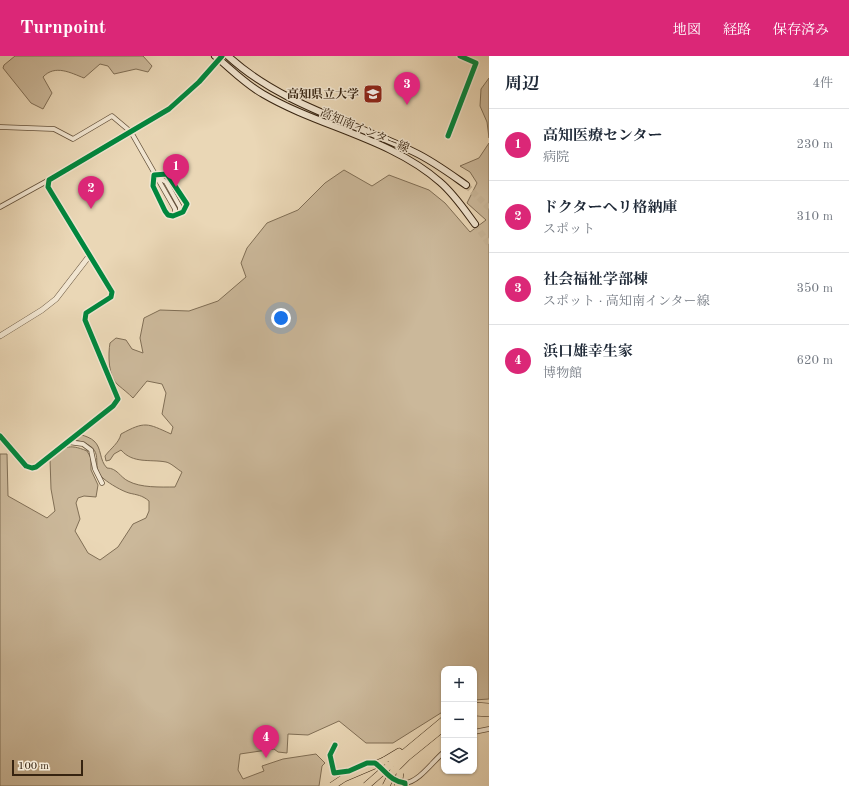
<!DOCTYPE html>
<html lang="ja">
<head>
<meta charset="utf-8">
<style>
	body { margin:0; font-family:"Old Standard TT","Noto Serif JP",serif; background:#f6f6f7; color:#1f2937 }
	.controls { position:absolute; right:12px; bottom:12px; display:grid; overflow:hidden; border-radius:8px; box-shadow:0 1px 3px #0004 }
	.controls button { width:36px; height:36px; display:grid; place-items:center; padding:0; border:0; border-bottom:1px solid #e0e1e3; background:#fff; color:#1f2937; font:20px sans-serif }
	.scale { position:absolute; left:12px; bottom:10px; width:71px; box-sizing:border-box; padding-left:4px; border:2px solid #362310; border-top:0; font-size:11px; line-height:14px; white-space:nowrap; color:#362310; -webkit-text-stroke:3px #f1e5d0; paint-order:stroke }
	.you { position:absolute; left:281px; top:262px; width:14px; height:14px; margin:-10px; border:3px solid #fff; border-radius:50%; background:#1a73e8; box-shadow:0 0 0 6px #1a73e833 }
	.badge { display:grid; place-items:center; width:26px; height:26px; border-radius:50%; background:#db2777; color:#fff; font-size:13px; font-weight:700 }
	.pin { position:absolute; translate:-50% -33px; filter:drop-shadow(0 1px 2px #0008) }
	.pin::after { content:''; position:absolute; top:21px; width:14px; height:12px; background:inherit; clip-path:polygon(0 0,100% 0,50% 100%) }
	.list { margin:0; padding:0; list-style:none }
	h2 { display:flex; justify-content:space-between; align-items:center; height:52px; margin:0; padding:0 16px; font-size:17px }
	h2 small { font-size:13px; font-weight:400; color:#747a83 }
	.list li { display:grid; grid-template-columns:26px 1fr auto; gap:12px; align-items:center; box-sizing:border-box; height:72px; padding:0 16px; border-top:1px solid #e0e1e3 }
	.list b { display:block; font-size:15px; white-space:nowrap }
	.list p { margin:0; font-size:13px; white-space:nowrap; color:#747a83 }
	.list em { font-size:13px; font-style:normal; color:#747a83 }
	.icon { flex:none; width:22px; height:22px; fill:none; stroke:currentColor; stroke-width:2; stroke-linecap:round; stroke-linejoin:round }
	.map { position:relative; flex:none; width:489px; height:730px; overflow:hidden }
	header { display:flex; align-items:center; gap:24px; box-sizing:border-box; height:56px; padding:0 20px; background:#db2777; color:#fff }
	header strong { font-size:19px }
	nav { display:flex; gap:22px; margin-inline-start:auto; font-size:14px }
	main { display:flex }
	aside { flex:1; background:#fff }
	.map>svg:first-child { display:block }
	.green { fill:#cbb89a; stroke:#806e55 }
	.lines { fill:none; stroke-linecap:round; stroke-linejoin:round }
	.minor-tunnel { stroke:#c6b395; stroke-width:4; stroke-dasharray:4 2; stroke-linecap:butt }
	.secondary-tunnel { stroke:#c6b395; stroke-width:6; stroke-dasharray:6 3; stroke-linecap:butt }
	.minor-casing { stroke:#63503a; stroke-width:5.5 }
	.tertiary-casing { stroke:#63503a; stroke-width:6 }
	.secondary-casing { stroke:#362310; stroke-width:8 }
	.motorway-casing { stroke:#362310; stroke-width:8 }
	.minor { stroke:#f1e5d0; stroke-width:4 }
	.tertiary { stroke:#f1e5d0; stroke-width:5 }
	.secondary { stroke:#f1e5d0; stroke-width:6 }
	.motorway { stroke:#ead7b6; stroke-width:7 }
	.motorway-bridge-casing { stroke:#362310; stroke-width:8; stroke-linecap:butt }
	.motorway-bridge { stroke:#ead7b6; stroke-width:7 }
	.cycleway-casing { stroke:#f1e5d0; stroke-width:8 }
	.cycleway { stroke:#00873e; stroke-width:5 }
	.labels { text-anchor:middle; stroke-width:3; stroke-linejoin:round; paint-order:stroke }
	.poi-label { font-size:12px; font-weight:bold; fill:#362310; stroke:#f1e5d0; text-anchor:end }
	.street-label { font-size:12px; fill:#362310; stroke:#f1e5d0 }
</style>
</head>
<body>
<header>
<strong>Turnpoint</strong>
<nav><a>地図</a><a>経路</a><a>保存済み</a></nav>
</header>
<main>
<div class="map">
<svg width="489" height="730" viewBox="0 0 489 730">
	<rect width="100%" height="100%" fill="#ead7b6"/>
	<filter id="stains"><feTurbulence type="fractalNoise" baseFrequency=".005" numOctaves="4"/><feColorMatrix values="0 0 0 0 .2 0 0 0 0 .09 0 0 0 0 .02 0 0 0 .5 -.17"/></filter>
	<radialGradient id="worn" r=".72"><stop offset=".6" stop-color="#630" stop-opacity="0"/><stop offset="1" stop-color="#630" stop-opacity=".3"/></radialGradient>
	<path class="green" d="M 15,0 L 143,0 L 152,10 L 148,16 L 136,13 L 114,18 L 108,10 L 100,8 L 84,22 C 71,17 55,8 43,21 L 52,37 L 43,53 L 31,47 L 3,12 L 4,9 Z
		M 489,22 L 489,82 L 487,66 L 480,50 L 481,33 Z
		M 489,87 L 489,643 L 474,644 L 474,613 L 444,613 L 444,655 L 393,687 L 366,687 L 339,665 L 308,679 L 288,678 L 287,697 L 278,696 L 274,693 L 240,698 L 238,714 L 243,723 L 264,715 L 262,710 L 283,703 L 316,698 L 325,707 L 322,710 L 319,730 L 0,730 L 0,398 L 7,398 L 8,440 L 47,462 L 55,455 L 51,433 L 50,403 C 64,391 68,387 87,395 L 91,402 L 91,414 L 98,429 L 96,441 L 84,440 L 78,442 L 76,447 L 80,463 L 75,475 L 88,497 L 100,504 L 118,491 L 133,468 L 146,462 L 149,455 L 149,445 C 142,439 137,439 129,437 C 122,435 110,428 104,423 C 87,409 111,393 75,384 L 82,379 C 85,380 91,382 94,385 C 102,392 99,404 107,412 C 117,412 120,421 128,425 C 141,432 160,431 175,431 L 182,416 C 177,413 171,407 166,406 C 150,403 133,408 121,394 L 114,398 L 110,404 L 106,405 L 105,400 C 111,392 119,387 121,378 C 145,365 147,367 171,378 L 173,371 L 162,358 L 166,337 L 162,328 L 147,325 L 133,342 C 128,337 124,334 118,329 C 108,321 108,298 110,287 L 116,282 L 126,284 L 132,293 L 143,297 L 140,282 L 144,262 L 160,254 L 189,255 L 218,245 L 246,221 L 241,207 L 247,192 L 267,167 L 298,154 L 325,127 L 344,114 L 372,130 L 389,119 L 429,134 L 445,147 L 470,176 L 486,164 L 467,147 L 477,127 L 470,116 L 460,110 L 479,102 Z"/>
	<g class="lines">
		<path class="minor-tunnel" d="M 170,119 L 187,148"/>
		<path class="secondary-tunnel" d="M 466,129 L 489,152
			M 475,168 L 489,188"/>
		<defs>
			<path id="minor" d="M 0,71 L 54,73 L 73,83 L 112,60 L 131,76 L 175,153 L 175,160
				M 448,80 L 476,7 L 460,0
				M 154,119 L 153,132 L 168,159 L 173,160 L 183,156 L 187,148
				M 155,119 L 166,126 L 180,151 L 180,157
				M 157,119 L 170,119
				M 0,151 L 49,124
				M 68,386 L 83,388 L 91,394 L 95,413 L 102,427
				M 474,676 L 489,673
				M 335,689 L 330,699 L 334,717 L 349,715 L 367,707 L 375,707 C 386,715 390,725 405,727 L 405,730
				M 405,727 C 419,726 433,705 444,696"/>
			<path id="tertiary" d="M 0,280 L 42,254 L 56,243 L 90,199
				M 0,380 L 26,410 L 32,412 L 36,411 L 113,350 L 118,343 L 85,264 L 86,257 L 111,241 L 112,236 L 51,136 L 48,131 L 49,124 L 169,53 L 199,26 L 222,0"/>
			<path id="secondary" d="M 215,0 C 231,13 245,28 263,38 C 319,71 390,82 440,126 C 454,138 464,153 475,168
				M 228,0 C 280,48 352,66 414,96 C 433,105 449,117 466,129"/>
			<path id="motorway" d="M 474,650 L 489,651
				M 474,656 L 489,657
				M 384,705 L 399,696
				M 391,708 L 444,664
				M 394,714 L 407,701 L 444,671"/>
		</defs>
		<use href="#minor" class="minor-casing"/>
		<use href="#tertiary" class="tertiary-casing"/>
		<use href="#secondary" class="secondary-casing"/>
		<use href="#motorway" class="motorway-casing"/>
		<use href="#minor" class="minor"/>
		<use href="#tertiary" class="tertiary"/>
		<use href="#secondary" class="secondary"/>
		<use href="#motorway" class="motorway"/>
		<defs>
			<path id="motorway-bridge" d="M 332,730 L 344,722 L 384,705
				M 366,730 L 391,708
				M 386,730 L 394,714
				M 398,730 L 400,717"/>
		</defs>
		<use href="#motorway-bridge" class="motorway-bridge-casing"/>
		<use href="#motorway-bridge" class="motorway-bridge"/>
		<defs>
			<path id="cycleway" d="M 448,80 L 476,7 L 460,0
				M 167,118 L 187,148 L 183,156 L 173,160 L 168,159 L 165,155 L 153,130 L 154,119 Z
				M 0,380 L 26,410 L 32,412 L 36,411 L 113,350 L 118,343 L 85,264 L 86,257 L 111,241 L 112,236 L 51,136 L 48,131 L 49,124 L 169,53 L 199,26 L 222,0
				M 335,689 L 330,699 L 334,717 L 349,715 L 367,707 L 375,707 C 386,715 390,725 405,727 L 405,730"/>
		</defs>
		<use href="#cycleway" class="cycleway-casing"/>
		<use href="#cycleway" class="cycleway"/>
	</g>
	<defs>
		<symbol id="university-square" viewBox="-11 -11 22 22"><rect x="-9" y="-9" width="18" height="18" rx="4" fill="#8f2418" stroke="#f1e5d0"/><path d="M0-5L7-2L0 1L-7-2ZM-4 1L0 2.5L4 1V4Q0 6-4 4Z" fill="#fff"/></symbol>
	</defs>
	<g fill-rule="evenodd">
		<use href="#university-square" x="362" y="27" width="22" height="22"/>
	</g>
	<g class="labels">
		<g class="poi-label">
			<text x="359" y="42">高知県立大学</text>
		</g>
		<g class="street-label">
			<text transform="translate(365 74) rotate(23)" y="4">高知南インター線</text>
		</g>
	</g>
	<rect width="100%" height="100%" filter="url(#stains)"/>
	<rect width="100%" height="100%" fill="url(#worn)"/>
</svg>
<div class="controls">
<button>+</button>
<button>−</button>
<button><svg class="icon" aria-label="layers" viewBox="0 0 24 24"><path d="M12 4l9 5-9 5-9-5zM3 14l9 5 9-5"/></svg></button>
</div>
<div class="scale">100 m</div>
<div class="you"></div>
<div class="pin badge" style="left:176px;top:131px">1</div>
<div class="pin badge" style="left:91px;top:153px">2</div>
<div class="pin badge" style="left:407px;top:49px">3</div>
<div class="pin badge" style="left:266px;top:702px">4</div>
</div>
<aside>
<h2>周辺<small>4件</small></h2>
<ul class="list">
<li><span class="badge">1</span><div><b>高知医療センター</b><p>病院</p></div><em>230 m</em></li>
<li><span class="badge">2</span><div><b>ドクターヘリ格納庫</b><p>スポット</p></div><em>310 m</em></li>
<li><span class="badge">3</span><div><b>社会福祉学部棟</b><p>スポット · 高知南インター線</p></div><em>350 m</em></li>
<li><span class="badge">4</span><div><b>浜口雄幸生家</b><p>博物館</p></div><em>620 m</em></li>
</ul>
</aside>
</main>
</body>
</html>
